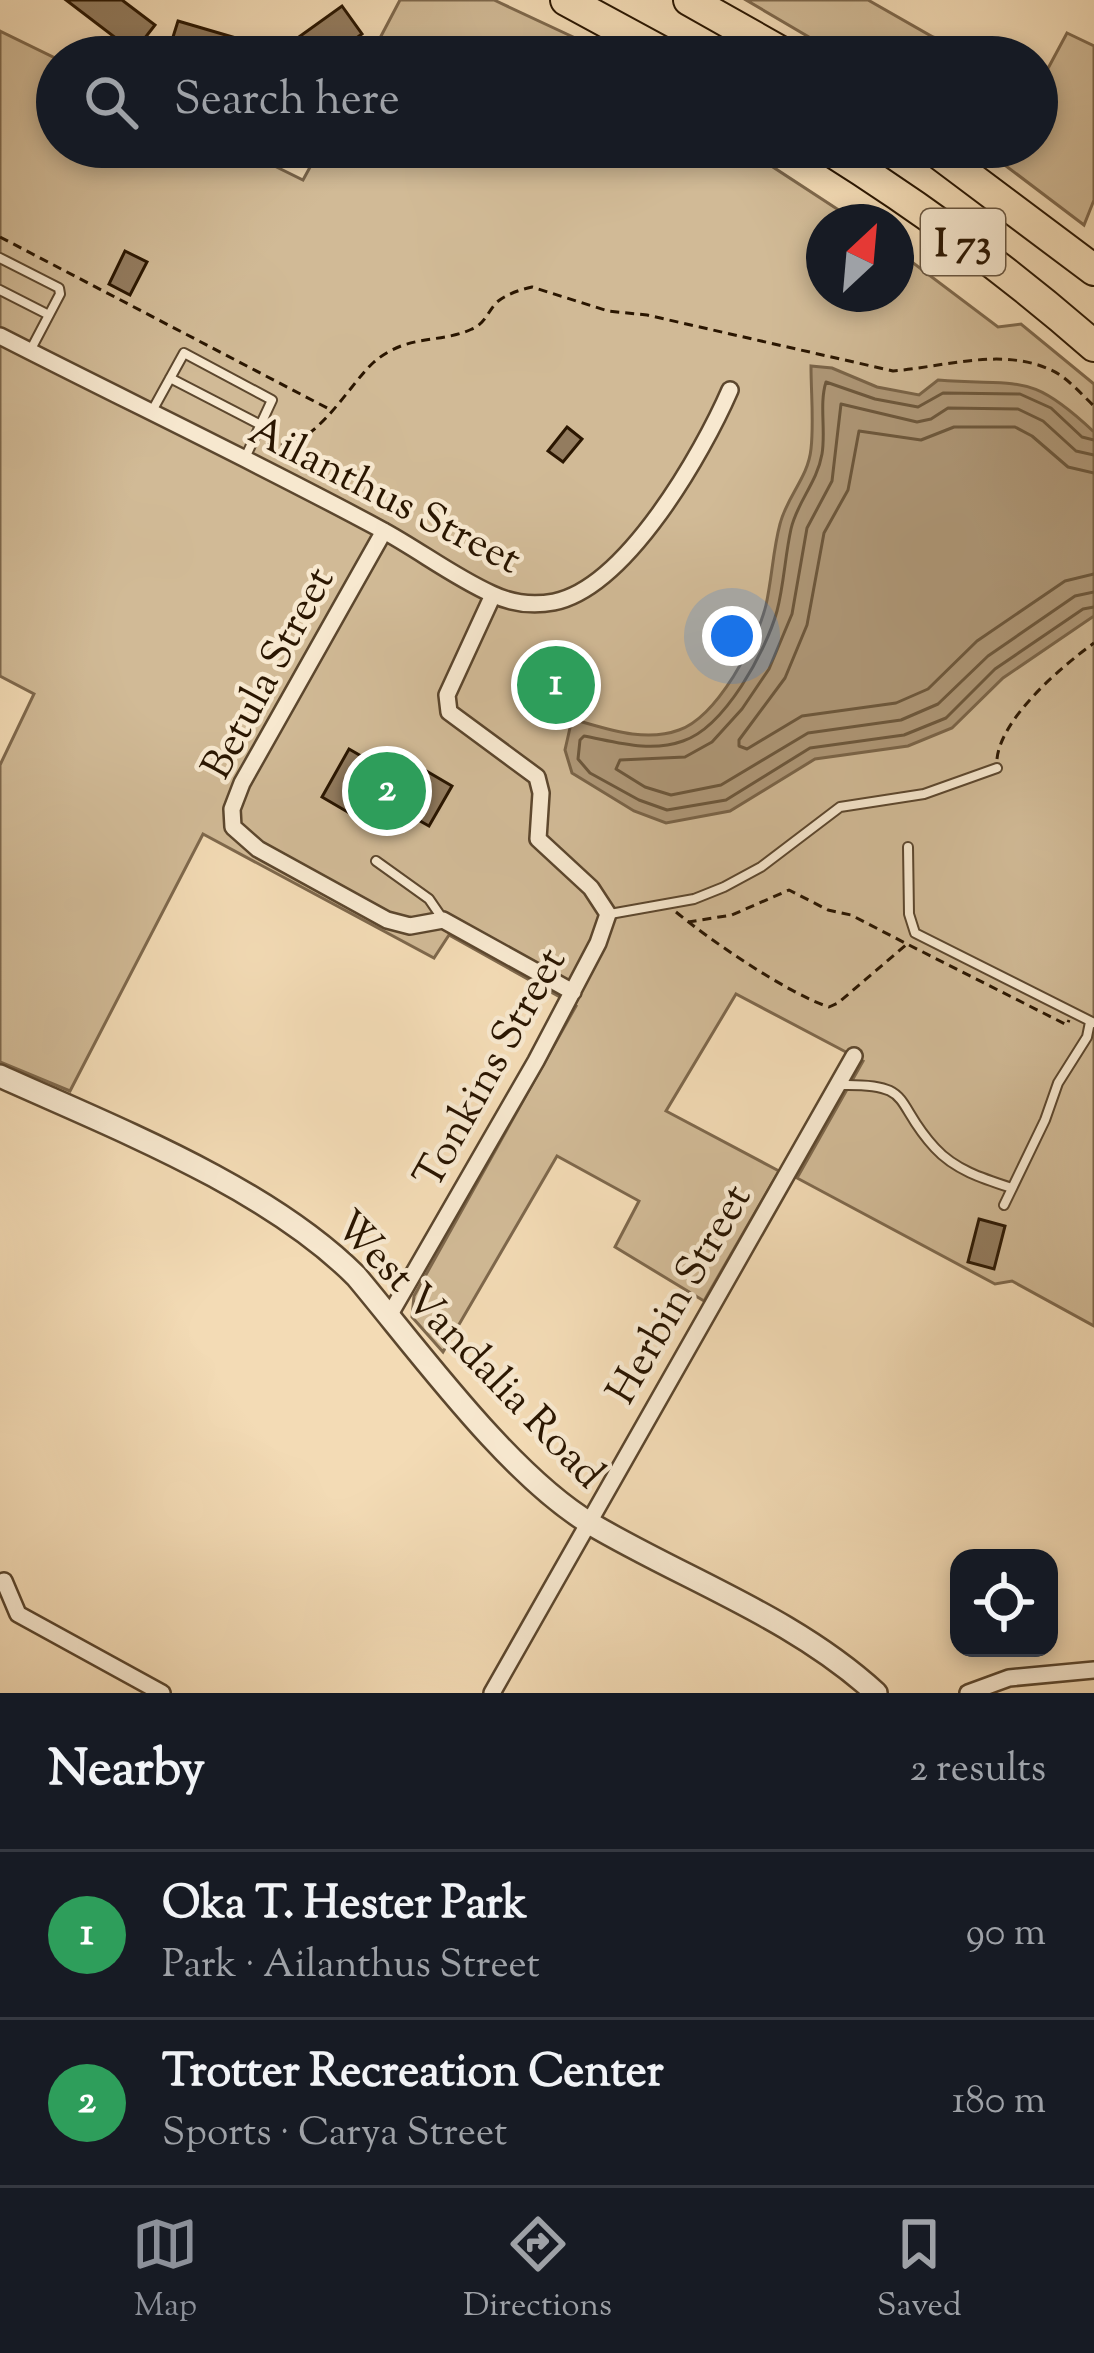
<!DOCTYPE html>
<html lang="en">
<head>
<meta charset="utf-8">
<style>
	body { margin:0; font-family:"Sorts Mill Goudy",serif; background:#242831; color:#f1f3f6 }
	.controls { position:absolute; right:36px; bottom:36px; display:grid; overflow:hidden; border-radius:24px; box-shadow:0 6px 18px #0003 }
	.controls button { width:108px; height:108px; display:grid; place-items:center; padding:0; border:0; border-bottom:3px solid #363941; background:#171b24; color:#f1f3f6; font:60px sans-serif }
	.compass { position:absolute; left:806px; top:204px; width:108px; height:108px; border-radius:50%; background:#171b24; box-shadow:0 6px 18px #0003; rotate:26deg }
	.you { position:absolute; left:732px; top:636px; width:42px; height:42px; margin:-30px; border:9px solid #fff; border-radius:50%; background:#1a73e8; box-shadow:0 0 0 18px #1a73e833 }
	.badge { display:grid; place-items:center; width:78px; height:78px; border-radius:50%; background:#8c9099; color:#fff; font-size:39px; font-weight:700 }
	.pin { position:absolute; translate:-50% -50%; border:6px solid #fff; box-shadow:0 3px 12px #0006 }
	.list { margin:0; padding:0; list-style:none }
	h2 { display:flex; justify-content:space-between; align-items:center; height:156px; margin:0; padding:0 48px; font-size:51px }
	h2 small { font-size:39px; font-weight:400; color:#9ea1a6 }
	.list li { display:grid; grid-template-columns:78px 1fr auto; gap:36px; align-items:center; box-sizing:border-box; height:168px; padding:0 48px; border-top:3px solid #363941 }
	.list b { display:block; font-size:45px; white-space:nowrap }
	.list p { margin:0; font-size:39px; white-space:nowrap; color:#9ea1a6 }
	.list em { font-size:39px; font-style:normal; color:#9ea1a6 }
	.icon { flex:none; width:66px; height:66px; fill:none; stroke:currentColor; stroke-width:2; stroke-linecap:round; stroke-linejoin:round }
	.map { position:relative; flex:none; width:1094px; height:1693px; overflow:hidden }
	.search { position:absolute; background:#171b24; box-shadow:0 6px 18px #0003; left:36px; right:36px; top:36px; height:132px; display:flex; align-items:center; gap:30px; box-sizing:border-box; padding:0 42px; border-radius:66px; color:#9ea1a6; font-size:45px }
	.sheet { height:492px; background:#171b24 }
	nav { display:flex; justify-content:space-around; align-items:center; box-sizing:border-box; height:168px; border-top:3px solid #363941; background:#171b24; font-size:33px; color:#9ea1a6 }
	nav a { display:grid; justify-items:center; gap:6px }
	nav .on { color:#8c9099 }
	.map>svg:first-child { display:block }
	.green { fill:#d1ba96; stroke:#7e684c; stroke-width:3 }
	.water { fill:#af9878; stroke:#7a6448; stroke-width:3 }
	.lines { fill:none; stroke-linecap:round; stroke-linejoin:round }
	.shore { stroke:#6c573c; stroke-width:3 }
	.building { fill:#937c5f; stroke:#2a1601; stroke-width:3 }
	.service-casing { stroke:#5c472e; stroke-width:12 }
	.minor-casing { stroke:#5c472e; stroke-width:20 }
	.tertiary-casing { stroke:#5c472e; stroke-width:26 }
	.motorway-casing { stroke:#2a1601; stroke-width:34 }
	.path { stroke:#2a1601; stroke-width:3; stroke-dasharray:9 6; stroke-linecap:butt }
	.service { stroke:#f7e8cf; stroke-width:8 }
	.minor { stroke:#f7e8cf; stroke-width:15 }
	.tertiary { stroke:#f7e8cf; stroke-width:21 }
	.motorway { stroke:#f3dbb5; stroke-width:30 }
	.labels { text-anchor:middle; stroke-width:9; stroke-linejoin:round; paint-order:stroke }
	.shield { fill:#f7e8cf; stroke:#68553f; stroke-width:3 }
	.shield-label { font-size:39px; font-weight:bold; fill:#2a1601 }
	.street-label { font-size:42px; fill:#2a1601; stroke:#f7e8cf }
</style>
</head>
<body>
<div class="map">
<svg width="1094" height="1693" viewBox="0 0 1094 1693">
	<rect width="100%" height="100%" fill="#f3dbb5"/>
	<filter id="stains"><feTurbulence type="fractalNoise" baseFrequency=".00167" numOctaves="4"/><feColorMatrix values="0 0 0 0 .2 0 0 0 0 .09 0 0 0 0 .02 0 0 0 .5 -.17"/></filter>
	<radialGradient id="worn" r=".72"><stop offset=".6" stop-color="#630" stop-opacity="0"/><stop offset="1" stop-color="#630" stop-opacity=".3"/></radialGradient>
	<path class="green" d="M 400,0 L 494,0 L 616,57 L 370,57 Z
		M 746,0 L 868,0 L 933,37 L 993,57 L 843,57 Z
		M 0,31 L 57,59 L 57,147 L 236,147 L 303,180 L 321,147 L 750,147 L 753,154 L 857,222 L 824,222 L 824,294 L 896,294 L 896,250 L 998,327 L 1021,324 L 1094,384 L 1094,1326 L 1012,1281 L 995,1284 L 797,1178 L 863,1061 L 736,994 L 666,1111 L 779,1171 L 704,1301 L 615,1247 L 639,1201 L 557,1156 L 443,1352 L 412,1317 L 414,1296 L 576,1006 L 449,935 L 434,958 L 203,834 L 70,1091 L 0,1062 L 0,765 L 34,694 L 0,676 Z
		M 1067,33 L 1094,46 L 1094,200 L 1084,225 L 981,147 L 1037,147 L 1037,72 L 1045,74 Z"/>
	<path class="water" d="M 811,366 L 832,368 L 877,387 L 919,395 L 938,380 C 1021,387 1028,370 1094,432 L 1094,616 L 1003,678 L 952,728 L 908,746 L 815,759 L 730,811 L 666,823 L 634,811 L 572,773 L 565,750 L 572,719 C 605,728 644,743 679,730 C 717,717 757,642 766,605 C 772,578 773,550 780,524 C 787,496 808,478 811,449 C 814,422 811,393 811,366 Z"/>
	<g class="lines">
		<path class="shore" d="M 1094,440 L 1082,437 L 1051,408 L 1020,394 L 943,393 L 918,407 L 875,399 L 826,382 C 819,404 826,431 822,454 C 817,483 797,502 791,529 C 785,556 784,584 777,611 C 766,651 725,727 683,741 C 650,753 616,742 584,736 L 580,740 L 578,759 L 590,773 L 639,800 L 667,810 L 726,800 L 810,748 L 904,735 L 946,718 L 995,669 L 1083,609 L 1094,607
			M 1094,455 L 1076,451 L 1043,421 L 1018,409 L 948,408 L 931,419 L 917,422 L 841,404 L 832,481 L 807,528 L 792,614 L 769,669 L 742,709 L 712,742 L 685,757 L 620,760 L 616,769 L 645,787 L 671,795 L 721,785 L 808,733 L 901,720 L 938,704 L 988,656 L 1075,596 L 1094,592
			M 1094,473 L 1068,467 L 1032,436 L 1015,427 L 954,427 L 921,440 L 859,431 L 848,490 L 824,533 L 807,625 L 785,678 L 739,740 L 739,746 L 747,749 L 802,716 L 896,703 L 928,689 L 977,641 L 1065,581 L 1094,574"/>
	</g>
	<path class="building" d="M 66,0 L 122,0 L 155,25 L 134,52 Z
		M 342,6 L 362,34 L 330,57 L 271,57 Z
		M 178,21 L 260,45 L 257,57 L 184,57 L 168,53 Z
		M 125,251 L 147,262 L 130,295 L 109,284 Z
		M 567,427 L 582,439 L 563,462 L 548,451 Z
		M 349,749 L 389,772 L 399,755 L 452,786 L 429,826 L 404,812 L 397,824 L 369,809 L 363,821 L 322,797 Z
		M 979,1219 L 1005,1226 L 994,1269 L 968,1262 Z"/>
	<g class="lines">
		<defs>
			<path id="service" d="M 0,258 L 59,288 L 60,294 L 30,351
				M 0,290 L 49,315
				M 170,378 L 261,425
				M 152,411 L 184,353 L 272,400 L 245,458
				M 908,847 L 909,914 L 915,933 L 1094,1023
				M 376,861 L 429,899 L 442,918
				M 610,914 L 694,899 L 724,887 L 761,867 L 840,807 L 924,794 L 997,768
				M 839,1085 C 916,1083 892,1102 935,1148 C 955,1170 984,1179 1012,1188
				M 1004,1205 L 1045,1120 L 1058,1083 L 1087,1037 L 1090,1022"/>
			<path id="minor" d="M 0,336 C 127,401 256,462 382,530 C 419,550 454,577 492,594 C 511,603 533,606 554,602 C 627,587 703,452 730,390
				M 384,531 L 242,783 L 232,809 L 233,827 L 258,849 L 387,920 L 410,926 L 443,920 L 573,992
				M 389,1316 L 536,1061 L 598,943 L 608,914 L 591,888 L 538,839 L 541,793 L 537,777 L 449,712 L 447,695 L 493,595
				M 4,1581 L 18,1614 L 162,1693
				M 492,1693 L 854,1056
				M 968,1693 L 1009,1678 L 1094,1670"/>
			<path id="tertiary" d="M 0,1076 C 115,1128 267,1187 356,1276 C 419,1351 509,1475 591,1524 C 686,1580 793,1617 876,1693"/>
			<path id="motorway" d="M 566,0 L 671,57
				M 689,0 L 790,57
				M 825,147 C 919,206 1010,272 1094,346
				M 930,147 L 1094,270"/>
		</defs>
		<use href="#service" class="service-casing"/>
		<use href="#minor" class="minor-casing"/>
		<use href="#tertiary" class="tertiary-casing"/>
		<use href="#motorway" class="motorway-casing"/>
		<path class="path" d="M 0,237 L 331,410
			M 266,443 C 311,458 347,386 374,362 C 408,333 440,344 472,329 C 485,324 488,311 497,302 C 507,294 519,290 532,287 L 608,311 L 647,315 L 893,371 C 943,367 1002,347 1051,370 C 1067,377 1081,394 1094,406
			M 997,759 C 1001,718 1062,666 1094,643
			M 676,912 C 711,941 787,993 829,1007 L 838,1003 L 907,944 L 851,915 L 828,910 L 789,890 L 732,915 L 688,922
			M 909,945 L 1067,1025 L 1069,1020"/>
		<use href="#service" class="service"/>
		<use href="#minor" class="minor"/>
		<use href="#tertiary" class="tertiary"/>
		<use href="#motorway" class="motorway"/>
	</g>
	<g class="labels">
		<rect class="shield" x="921" y="209" width="84" height="66" rx="9"/>
		<g class="shield-label">
			<text x="963" y="256">I 73</text>
		</g>
		<g class="street-label">
			<text transform="translate(386 493) rotate(27)" y="15">Ailanthus Street</text>
			<text transform="translate(266 672) rotate(-62)" y="15">Betula Street</text>
			<text transform="translate(488 1067) rotate(-61)" y="15">Tonkins Street</text>
			<text transform="translate(677 1293) rotate(-60)" y="15">Herbin Street</text>
			<text transform="translate(471 1348) rotate(46)" y="15">West Vandalia Road</text>
		</g>
	</g>
	<rect width="100%" height="100%" filter="url(#stains)"/>
	<rect width="100%" height="100%" fill="url(#worn)"/>
</svg>
<div class="controls">
<button><svg class="icon" aria-label="locate" viewBox="0 0 24 24"><circle cx="12" cy="12" r="6"/><path d="M12 2v4M12 18v4M2 12h4M18 12h4"/></svg></button>
</div>
<svg class="compass" viewBox="-18 -18 36 36"><path d="M0-13l5 13h-10z" fill="#e53935"/><path d="M0 13l5-13h-10z" fill="#9ea1a6"/></svg>
<div class="you"></div>
<div class="pin badge" style="left:556px;top:685px;background:#2e9e5b">1</div>
<div class="pin badge" style="left:387px;top:791px;background:#2e9e5b">2</div>
<div class="search"><svg class="icon" aria-label="search" viewBox="0 0 24 24"><circle cx="10" cy="10" r="6"/><path d="M15 15l6 6"/></svg>Search here</div>
</div>
<section class="sheet">
<h2>Nearby<small>2 results</small></h2>
<ul class="list">
<li><span class="badge" style="background:#2e9e5b">1</span><div><b>Oka T. Hester Park</b><p>Park · Ailanthus Street</p></div><em>90 m</em></li>
<li><span class="badge" style="background:#2e9e5b">2</span><div><b>Trotter Recreation Center</b><p>Sports · Carya Street</p></div><em>180 m</em></li>
</ul>
</section>
<nav>
<a class="on"><svg class="icon" aria-label="map" viewBox="0 0 24 24"><path d="M3 6l6-2 6 2 6-2v14l-6 2-6-2-6 2zM9 4v14M15 6v14"/></svg>Map</a>
<a><svg class="icon" aria-label="directions" viewBox="0 0 24 24"><path d="M12 3l9 9-9 9-9-9zM9 14v-3h6M13 9l2 2-2 2"/></svg>Directions</a>
<a><svg class="icon" aria-label="saved" viewBox="0 0 24 24"><path d="M7 4h10v16l-5-4-5 4z"/></svg>Saved</a>
</nav>
</body>
</html>
